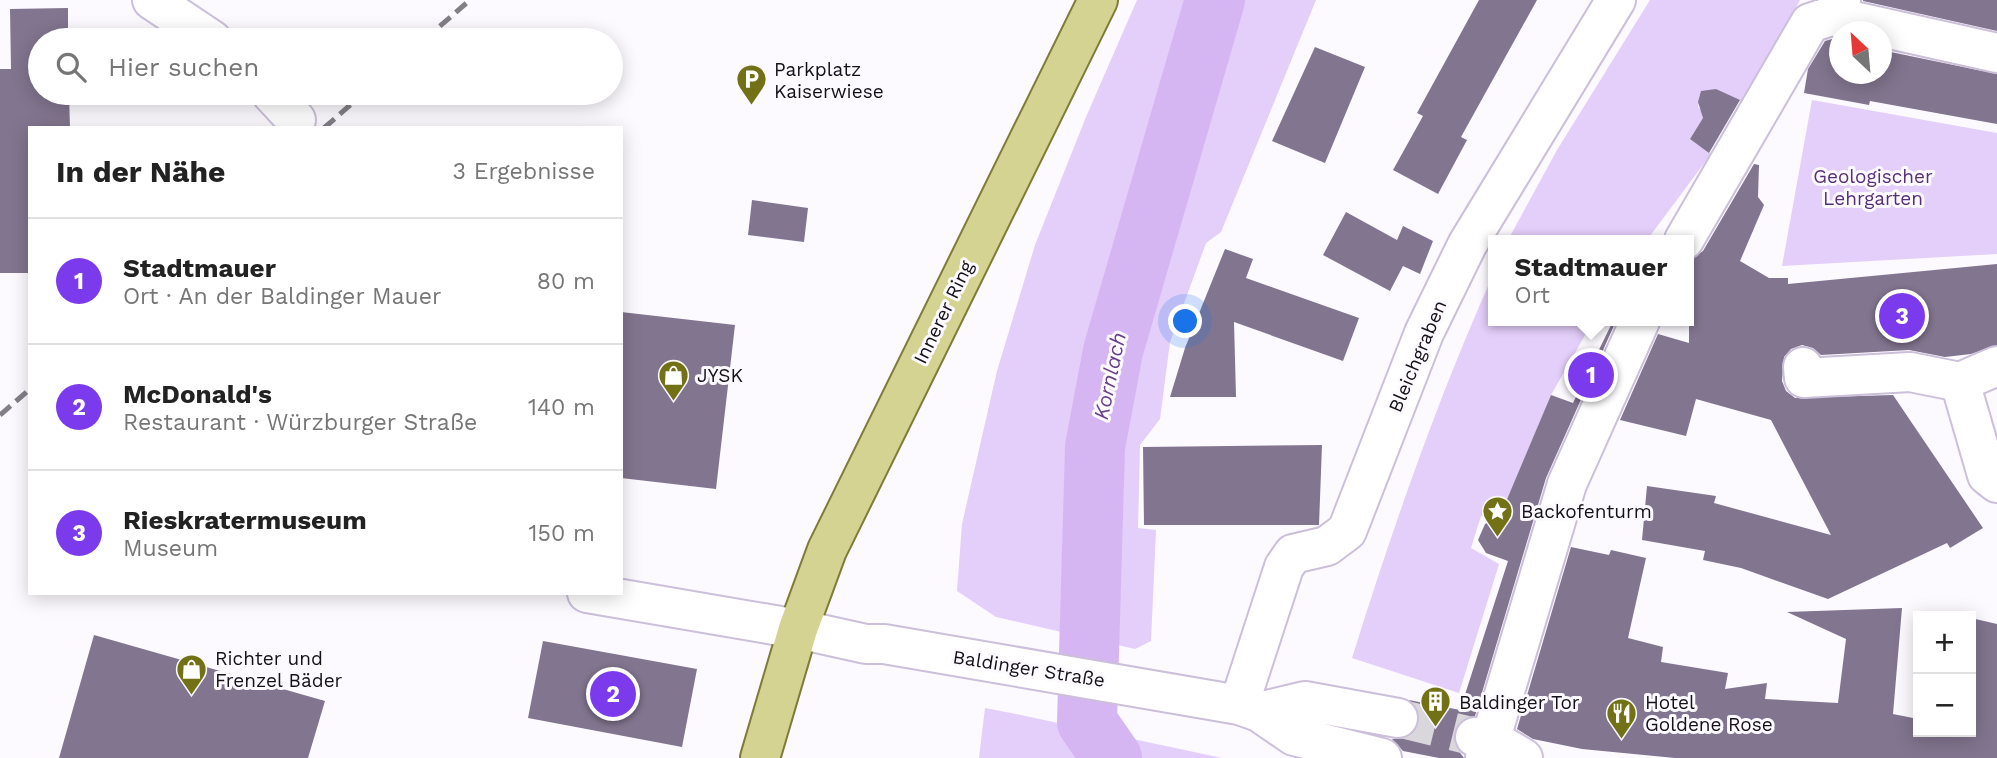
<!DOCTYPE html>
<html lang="de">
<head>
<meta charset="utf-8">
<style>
	body { margin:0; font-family:"Work Sans",sans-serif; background:#f6f6f6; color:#222 }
	.controls { position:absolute; right:21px; bottom:21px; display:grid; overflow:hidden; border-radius:0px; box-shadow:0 4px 18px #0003 }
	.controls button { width:63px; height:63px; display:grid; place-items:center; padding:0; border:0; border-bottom:2px solid #e0e0e0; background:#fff; color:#222; font:35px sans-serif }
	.compass { position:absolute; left:1829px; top:21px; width:63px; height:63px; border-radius:50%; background:#fff; box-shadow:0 4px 18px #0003; rotate:334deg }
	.you { position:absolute; left:1186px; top:322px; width:24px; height:24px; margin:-18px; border:5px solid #fff; border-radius:50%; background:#1a73e8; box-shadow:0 0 0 10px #1a73e833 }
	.badge { display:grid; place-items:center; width:46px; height:46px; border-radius:50%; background:#7c3aed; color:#fff; font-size:23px; font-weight:700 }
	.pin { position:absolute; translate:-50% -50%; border:4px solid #fff; box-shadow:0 2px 7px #0006 }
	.popup { position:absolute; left:1488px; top:235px; width:206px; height:91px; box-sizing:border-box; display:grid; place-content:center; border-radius:0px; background:#fff; filter:drop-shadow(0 2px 5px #0005); font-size:23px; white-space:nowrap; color:#767676 }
	.popup b { font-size:26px; color:#222 }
	.popup::after { content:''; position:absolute; left:50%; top:100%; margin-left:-14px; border:14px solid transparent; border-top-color:#fff }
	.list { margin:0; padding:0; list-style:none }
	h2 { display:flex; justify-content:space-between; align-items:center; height:91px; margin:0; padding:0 28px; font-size:30px }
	h2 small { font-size:23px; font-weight:400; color:#767676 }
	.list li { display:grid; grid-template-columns:46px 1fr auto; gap:21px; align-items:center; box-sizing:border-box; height:126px; padding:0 28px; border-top:2px solid #e0e0e0 }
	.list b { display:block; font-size:26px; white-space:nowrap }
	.list p { margin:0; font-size:23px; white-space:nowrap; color:#767676 }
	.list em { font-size:23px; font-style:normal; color:#767676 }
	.icon { flex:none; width:38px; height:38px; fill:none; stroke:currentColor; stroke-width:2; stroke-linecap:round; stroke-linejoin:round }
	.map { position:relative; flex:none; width:1997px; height:758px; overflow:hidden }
	.search { position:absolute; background:#fff; box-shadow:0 4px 18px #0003; left:28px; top:28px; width:595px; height:77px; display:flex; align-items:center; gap:18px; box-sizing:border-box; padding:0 24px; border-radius:38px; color:#767676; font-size:26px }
	.panel { position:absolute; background:#fff; box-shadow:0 4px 18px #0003; left:28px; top:126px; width:595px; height:469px; border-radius:0px }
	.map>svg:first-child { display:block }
	.green { fill:#e4cefa }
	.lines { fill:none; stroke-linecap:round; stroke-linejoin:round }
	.river { stroke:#d5b6f3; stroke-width:60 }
	.building { fill:#82758f }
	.minor-tunnel { stroke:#d9d6dc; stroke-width:38; stroke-dasharray:38 19; stroke-linecap:butt }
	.minor-casing { stroke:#ccbfda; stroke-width:42 }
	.major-casing { stroke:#7e7c37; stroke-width:42 }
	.minor { stroke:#fff; stroke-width:38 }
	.major { stroke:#d4d391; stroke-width:38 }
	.rail { stroke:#837f87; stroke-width:5; stroke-dasharray:14 7; stroke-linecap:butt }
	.labels { text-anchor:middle; stroke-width:6; stroke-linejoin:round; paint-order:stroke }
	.poi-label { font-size:19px; fill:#151019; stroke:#fcf9ff; text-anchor:start }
	.park-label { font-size:19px; fill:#572f76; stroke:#fcf9ff }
	.street-label { font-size:19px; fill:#151019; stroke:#fcf9ff }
	.water-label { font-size:21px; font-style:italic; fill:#673f88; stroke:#fcf9ff }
</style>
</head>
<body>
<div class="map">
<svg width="1997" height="758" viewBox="0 0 1997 758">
	<rect width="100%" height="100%" fill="#fcf9ff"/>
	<path class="green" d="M 1137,0 L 1316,0 L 1221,232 L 1206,243 L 1170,342 L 1160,419 L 1140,445 L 1138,528 L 1156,530 L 1151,641 L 1135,649 L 996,617 L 957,591 L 962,524 L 997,371 L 1035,245 L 1086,117 Z
		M 1650,0 L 1800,0 L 1761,71 L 1741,102 L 1716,89 L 1700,94 L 1698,107 L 1705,115 L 1690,139 L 1711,154 L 1647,240 L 1508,240 L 1557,150 Z
		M 1812,100 L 1997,133 L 1997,254 L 1782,266 Z
		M 1493,275 L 1493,321 L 1593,321 L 1551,395 L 1499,520 L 1481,516 L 1471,548 L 1499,564 L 1459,693 L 1352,658 C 1393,527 1437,400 1493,275 Z
		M 985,708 L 1011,713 L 1222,758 L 979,758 Z"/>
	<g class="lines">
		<path class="river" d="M 1112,758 L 1087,722 L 1095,447 L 1113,351 L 1215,0"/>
	</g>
	<path class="building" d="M 1479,0 L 1537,0 L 1461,137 L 1467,140 L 1438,194 L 1393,170 L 1423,116 L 1417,113 Z
		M 1863,0 L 1997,0 L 1997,31 L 1863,1 Z
		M 68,8 L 68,40 L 40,40 L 40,93 L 69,93 L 70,128 L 30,128 L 30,273 L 0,273 L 0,69 L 11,69 L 10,9 Z
		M 1832,39 L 1839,40 L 1839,74 L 1881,74 L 1881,50 L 1997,74 L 1997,124 L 1870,101 L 1869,105 L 1804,93 L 1808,69 L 1825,41 Z
		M 1315,47 L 1365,67 L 1325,163 L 1272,141 Z
		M 1716,89 L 1740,100 L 1709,153 L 1690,139 L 1703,118 L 1698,102 L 1701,91 Z
		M 1754,164 L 1759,165 L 1758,197 L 1764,205 L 1740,261 L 1769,278 L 1788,278 L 1788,284 L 1997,264 L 1997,345 L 1971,354 L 1945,357 L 1909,350 L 1821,355 L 1813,348 L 1802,345 L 1791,349 L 1784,357 L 1782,381 L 1786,391 L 1795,398 L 1893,395 L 1983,528 L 1950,548 L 1947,543 L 1828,599 L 1741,568 L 1703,560 L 1705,551 L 1642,540 L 1647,486 L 1716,496 L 1714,503 L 1831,535 L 1771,420 L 1696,399 L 1686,436 L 1620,420 L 1658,334 L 1689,343 L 1689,261 L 1703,251 Z
		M 752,200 L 808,208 L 804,242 L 748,235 Z
		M 1346,212 L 1397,240 L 1403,226 L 1433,241 L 1420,274 L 1403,266 L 1390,291 L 1323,255 Z
		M 1225,249 L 1253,259 L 1246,278 L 1359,318 L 1343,361 L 1234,322 L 1236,397 L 1170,397 L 1185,348 Z
		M 621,312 L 735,325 L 716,489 L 621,478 Z
		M 1613,321 L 1616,321 L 1546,478 L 1475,716 L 1458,723 L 1453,734 L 1455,746 L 1464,758 L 1439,758 L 1403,751 L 1392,739 L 1406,738 L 1415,732 L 1420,721 L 1418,710 L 1409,700 L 1460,710 L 1508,561 L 1486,553 L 1478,540 L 1485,524 L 1500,516 L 1551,395 L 1573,403 Z
		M 1322,445 L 1319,525 L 1144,525 L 1143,447 Z
		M 1571,547 L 1609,555 L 1611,550 L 1646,558 L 1628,638 L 1663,647 L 1661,662 L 1728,673 L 1725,689 L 1767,683 L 1765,699 L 1838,703 L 1846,639 L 1787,612 L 1902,608 L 1893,714 L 1918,719 L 1918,732 L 1971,732 L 1971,618 L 1997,624 L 1997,758 L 1675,758 L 1582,749 L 1533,739 L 1517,729 Z
		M 94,635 L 325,701 L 308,758 L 59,758 Z
		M 543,641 L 697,669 L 682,747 L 528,718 Z"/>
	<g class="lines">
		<path class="minor-tunnel" d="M 1398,718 L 1475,737"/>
		<defs>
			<path id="minor" d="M 152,0 L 212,40
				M 1831,16 L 1997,53
				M 271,93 L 296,120
				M 1684,240 L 1810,23 L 1831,16 L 1841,0
				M 1997,366 L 1960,382 L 1987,475 L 1997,483
				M 1803,367 L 1804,378 L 1910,372 L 1960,382
				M 587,593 L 798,629 L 866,644 L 884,644 L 1239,705 L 1259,712 L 1294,736 L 1382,758
				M 1239,705 L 1284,567 L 1293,554 L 1327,546 L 1347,531 L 1424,333 L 1467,245 L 1616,0
				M 1259,712 L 1305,701 L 1398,718
				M 1475,737 L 1491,739 L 1523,758
				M 1485,758 L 1567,484 L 1640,321"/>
			<path id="major" d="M 760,758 L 798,629 L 827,550 L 1098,0"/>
		</defs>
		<use href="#minor" class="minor-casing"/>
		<use href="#major" class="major-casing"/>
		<use href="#minor" class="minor"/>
		<use href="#major" class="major"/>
		<path class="rail" d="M 424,40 L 470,0
			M 324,128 L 364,93
			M 0,415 L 30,389"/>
	</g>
	<defs>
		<symbol id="parking-pin" viewBox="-11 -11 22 30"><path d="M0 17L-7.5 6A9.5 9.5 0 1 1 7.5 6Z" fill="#727115" stroke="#fcf9ff"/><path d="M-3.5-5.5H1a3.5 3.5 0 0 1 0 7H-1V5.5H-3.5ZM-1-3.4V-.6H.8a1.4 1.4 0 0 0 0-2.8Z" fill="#fff"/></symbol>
		<symbol id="shop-pin" viewBox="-11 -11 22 30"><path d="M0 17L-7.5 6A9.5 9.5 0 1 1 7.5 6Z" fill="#727115" stroke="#fcf9ff"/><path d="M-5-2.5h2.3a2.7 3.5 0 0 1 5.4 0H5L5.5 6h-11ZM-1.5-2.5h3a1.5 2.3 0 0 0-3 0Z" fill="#fff"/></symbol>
		<symbol id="sight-pin" viewBox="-11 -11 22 30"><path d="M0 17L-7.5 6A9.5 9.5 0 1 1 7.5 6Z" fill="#727115" stroke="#fcf9ff"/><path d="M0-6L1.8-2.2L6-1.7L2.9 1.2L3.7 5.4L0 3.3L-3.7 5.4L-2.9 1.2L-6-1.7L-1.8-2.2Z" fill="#fff"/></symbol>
		<symbol id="building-pin" viewBox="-11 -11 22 30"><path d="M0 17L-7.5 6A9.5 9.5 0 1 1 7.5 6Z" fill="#727115" stroke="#fcf9ff"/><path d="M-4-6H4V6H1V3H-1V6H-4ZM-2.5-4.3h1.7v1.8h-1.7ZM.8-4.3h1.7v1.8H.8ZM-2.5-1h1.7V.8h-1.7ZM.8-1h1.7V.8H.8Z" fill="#fff"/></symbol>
		<symbol id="restaurant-pin" viewBox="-11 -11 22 30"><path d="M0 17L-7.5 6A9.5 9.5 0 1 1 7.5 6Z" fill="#727115" stroke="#fcf9ff"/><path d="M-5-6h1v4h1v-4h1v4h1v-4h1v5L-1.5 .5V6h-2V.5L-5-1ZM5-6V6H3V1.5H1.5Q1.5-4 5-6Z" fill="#fff"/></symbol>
	</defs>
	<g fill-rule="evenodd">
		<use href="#parking-pin" x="734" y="62" width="35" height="47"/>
		<use href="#shop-pin" x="656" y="358" width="35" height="47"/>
		<use href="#sight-pin" x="1480" y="494" width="35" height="47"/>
		<use href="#shop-pin" x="174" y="652" width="35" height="47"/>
		<use href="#building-pin" x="1418" y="684" width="35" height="47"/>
		<use href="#restaurant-pin" x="1604" y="696" width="35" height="47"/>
	</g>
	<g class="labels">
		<g class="poi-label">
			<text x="774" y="76">Parkplatz<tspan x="774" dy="22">Kaiserwiese</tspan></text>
			<text x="697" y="382">JYSK</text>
			<text x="1521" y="518">Backofenturm</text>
			<text x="215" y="665">Richter und<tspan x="215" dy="22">Frenzel Bäder</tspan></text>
			<text x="1459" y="709">Baldinger Tor</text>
			<text x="1645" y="709">Hotel<tspan x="1645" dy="22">Goldene Rose</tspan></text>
		</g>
		<g class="park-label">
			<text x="1873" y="183">Geologischer<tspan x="1873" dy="22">Lehrgarten</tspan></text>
		</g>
		<g class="street-label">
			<text transform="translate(943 312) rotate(-64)" y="7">Innerer Ring</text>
			<text transform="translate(1417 356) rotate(-67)" y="7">Bleichgraben</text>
			<text transform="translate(1029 668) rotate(9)" y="7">Baldinger Straße</text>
		</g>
		<g class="water-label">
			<text transform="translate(1110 376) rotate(-78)" y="7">Kornlach</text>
		</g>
	</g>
</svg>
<div class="controls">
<button>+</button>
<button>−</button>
</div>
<svg class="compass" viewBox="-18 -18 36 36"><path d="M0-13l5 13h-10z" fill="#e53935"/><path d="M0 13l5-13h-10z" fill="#767676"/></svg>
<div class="you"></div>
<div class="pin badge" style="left:1591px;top:375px">1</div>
<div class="popup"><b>Stadtmauer</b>Ort</div>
<div class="pin badge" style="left:613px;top:694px">2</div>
<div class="pin badge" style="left:1902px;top:316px">3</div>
<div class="search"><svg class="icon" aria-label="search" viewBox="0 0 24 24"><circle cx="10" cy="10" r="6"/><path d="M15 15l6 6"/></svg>Hier suchen</div>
<section class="panel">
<h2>In der Nähe<small>3 Ergebnisse</small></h2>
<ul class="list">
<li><span class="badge">1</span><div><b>Stadtmauer</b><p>Ort · An der Baldinger Mauer</p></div><em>80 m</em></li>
<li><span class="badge">2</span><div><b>McDonald's</b><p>Restaurant · Würzburger Straße</p></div><em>140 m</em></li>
<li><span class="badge">3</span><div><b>Rieskratermuseum</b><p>Museum</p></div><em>150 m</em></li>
</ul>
</section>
</div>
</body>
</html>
